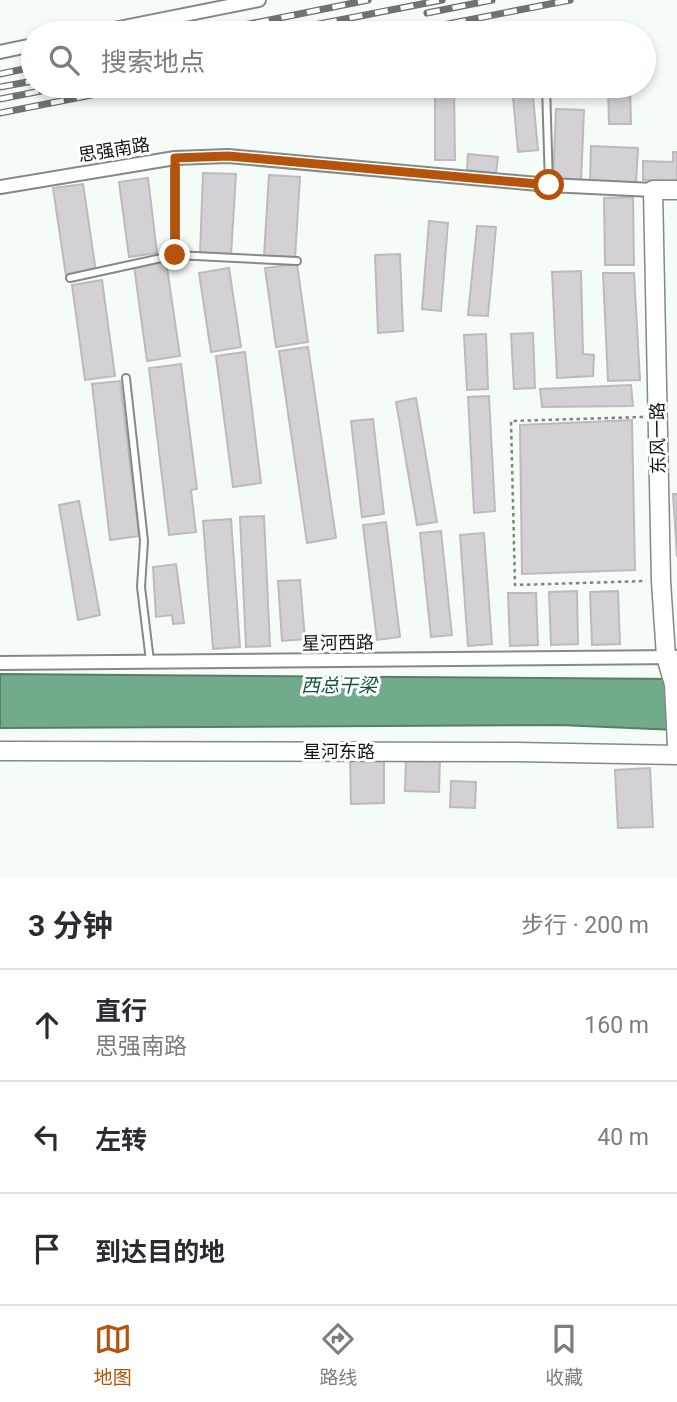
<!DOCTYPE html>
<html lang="zh">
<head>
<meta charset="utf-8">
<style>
	body { margin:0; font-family:Roboto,"Noto Sans SC",sans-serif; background:#f2f2f3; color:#2b2b33 }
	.stop { position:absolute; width:21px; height:21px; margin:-16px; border:5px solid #b45309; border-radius:50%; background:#fff }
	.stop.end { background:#b45309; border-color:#fff; box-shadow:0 2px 7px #0008 }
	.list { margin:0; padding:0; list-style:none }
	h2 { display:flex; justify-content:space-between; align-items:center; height:91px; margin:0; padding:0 28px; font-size:30px }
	h2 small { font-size:23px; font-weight:400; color:#7c7c81 }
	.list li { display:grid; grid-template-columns:46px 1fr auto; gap:21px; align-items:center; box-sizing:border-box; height:112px; padding:0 28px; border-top:2px solid #e1e1e2 }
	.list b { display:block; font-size:26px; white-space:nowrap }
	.list p { margin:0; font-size:23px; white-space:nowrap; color:#7c7c81 }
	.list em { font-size:23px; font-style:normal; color:#7c7c81 }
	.icon { flex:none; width:38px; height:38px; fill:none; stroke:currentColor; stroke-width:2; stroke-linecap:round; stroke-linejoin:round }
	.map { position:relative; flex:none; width:677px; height:877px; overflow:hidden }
	.search { position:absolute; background:#fff; box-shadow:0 4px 10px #0003; left:21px; right:21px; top:21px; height:77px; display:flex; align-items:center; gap:18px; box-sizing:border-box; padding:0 24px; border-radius:38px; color:#7c7c81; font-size:26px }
	.sheet { height:427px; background:#fff }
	nav { display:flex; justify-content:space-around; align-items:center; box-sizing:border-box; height:98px; border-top:2px solid #e1e1e2; background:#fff; font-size:19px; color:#7c7c81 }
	nav a { display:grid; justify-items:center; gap:4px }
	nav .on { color:#b45309 }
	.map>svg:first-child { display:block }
	.water { fill:#72ab8c; stroke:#567e68; stroke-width:2 }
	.building { fill:#d4d1d6; stroke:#bdb9be; stroke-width:2 }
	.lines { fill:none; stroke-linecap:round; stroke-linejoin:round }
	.lane-casing { stroke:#848986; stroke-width:10 }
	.street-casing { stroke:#848986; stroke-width:16 }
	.secondary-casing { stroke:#848986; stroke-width:21 }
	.path { stroke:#818582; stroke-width:2.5; stroke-dasharray:3.5 3.5; stroke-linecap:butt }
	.lane { stroke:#fff; stroke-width:6 }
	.street { stroke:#fff; stroke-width:12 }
	.secondary { stroke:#fff; stroke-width:18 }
	.rail-casing { stroke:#6f7270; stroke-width:7 }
	.rail { stroke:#fff; stroke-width:4.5; stroke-dasharray:13; stroke-linecap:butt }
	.route { stroke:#b45309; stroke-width:9 }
	.labels { text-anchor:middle; stroke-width:6; stroke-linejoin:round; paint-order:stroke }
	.street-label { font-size:18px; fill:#131514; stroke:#fff }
	.water-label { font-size:19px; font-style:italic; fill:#0f5638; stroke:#fff }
</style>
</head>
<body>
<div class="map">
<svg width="677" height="877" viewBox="0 0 677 877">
	<rect width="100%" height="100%" fill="#f5fbf7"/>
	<path class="water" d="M 0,674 L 677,679 L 677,730 L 560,725 L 0,728 Z"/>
	<path class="building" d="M 512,86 L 532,86 L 538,150 L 518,152 Z
		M 608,86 L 630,86 L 631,124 L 609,124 Z
		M 435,87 L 454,87 L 455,160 L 435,160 Z
		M 556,109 L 584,110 L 581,182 L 553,181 Z
		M 591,146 L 638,148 L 636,184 L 590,182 Z
		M 673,152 L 677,152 L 677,181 L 643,180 L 643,161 L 673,162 Z
		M 468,154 L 498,157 L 496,173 L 467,170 Z
		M 203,173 L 236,174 L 231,255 L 200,254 Z
		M 269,175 L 300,177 L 295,258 L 264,256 Z
		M 148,178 L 157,253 L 129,257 L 119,182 Z
		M 83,184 L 96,272 L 66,276 L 53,188 Z
		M 633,197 L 634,265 L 605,265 L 604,198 Z
		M 429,221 L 448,223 L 441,311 L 422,309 Z
		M 477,226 L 496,227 L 488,316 L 468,315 Z
		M 400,254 L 403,331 L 378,333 L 375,255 Z
		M 166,261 L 180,356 L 147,361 L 134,266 Z
		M 297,264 L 308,342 L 276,347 L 265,268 Z
		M 229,268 L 241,347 L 211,352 L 199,273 Z
		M 581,271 L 583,354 L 594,355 L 593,376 L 557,378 L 552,272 Z
		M 603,273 L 634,273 L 640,380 L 608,381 Z
		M 102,280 L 115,376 L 85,380 L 72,285 Z
		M 533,333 L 535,388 L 514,389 L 511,334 Z
		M 486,334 L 488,389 L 467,390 L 464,335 Z
		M 308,347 L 336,538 L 307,543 L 279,351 Z
		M 245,352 L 261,483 L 233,487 L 216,356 Z
		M 181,364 L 197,489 L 191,490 L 196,532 L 169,535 L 149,368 Z
		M 120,381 L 139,536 L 110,540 L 92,384 Z
		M 631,385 L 633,406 L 542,407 L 540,389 Z
		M 489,396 L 495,511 L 474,513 L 468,397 Z
		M 416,398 L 437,522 L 417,525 L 396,402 Z
		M 373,419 L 384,514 L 362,517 L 351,421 Z
		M 632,420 L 635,570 L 522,574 L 520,425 Z
		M 673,494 L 677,494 L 677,557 Z
		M 79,501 L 100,615 L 78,620 L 59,505 Z
		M 264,516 L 270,646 L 246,647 L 240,517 Z
		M 231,519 L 240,647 L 213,649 L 203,521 Z
		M 386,522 L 400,637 L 377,640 L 363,525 Z
		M 441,531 L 452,635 L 431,637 L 420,533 Z
		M 484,533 L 492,644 L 468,646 L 460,535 Z
		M 176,564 L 184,623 L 173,624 L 172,615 L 156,617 L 153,567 Z
		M 300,580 L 305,639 L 282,641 L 278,581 Z
		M 577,591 L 578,644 L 551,645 L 549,592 Z
		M 618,591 L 620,644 L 592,645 L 590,592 Z
		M 508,593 L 536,593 L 538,645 L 510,646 Z
		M 350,754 L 384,754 L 384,803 L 351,804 Z
		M 406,757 L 440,758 L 439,792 L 405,791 Z
		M 650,768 L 653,827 L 618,828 L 615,770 Z
		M 451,781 L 476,782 L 475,808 L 450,807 Z"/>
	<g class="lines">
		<defs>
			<path id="lane" d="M 546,86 L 549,185
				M 175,159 L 175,255 L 297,261
				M 70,278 L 175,255
				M 126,378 L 144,541 L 141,587 L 150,661"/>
			<path id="street" d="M 94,33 L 259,0
				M 0,52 L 33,45
				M 0,187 L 175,158 L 228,156 L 549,185 L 653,190
				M 0,663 L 677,657"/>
			<path id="secondary" d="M 677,190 L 653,190 L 661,581 L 666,657 L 674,684 L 677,746
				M 0,751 L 516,752 L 677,755"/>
		</defs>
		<use href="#lane" class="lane-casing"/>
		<use href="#street" class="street-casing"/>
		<use href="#secondary" class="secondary-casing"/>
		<path class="path" d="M 543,30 L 543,33
			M 643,417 L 511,421 L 515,585 L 646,581"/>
		<use href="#lane" class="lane"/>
		<use href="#street" class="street"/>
		<use href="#secondary" class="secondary"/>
		<defs>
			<path id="rail" d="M 427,13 L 492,0
				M 205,33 L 368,0
				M 273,33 L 442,0
				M 402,33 L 570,0
				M 0,74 L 33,67
				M 0,87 L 33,81
				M 0,99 L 66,86
				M 0,113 L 137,86"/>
		</defs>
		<use href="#rail" class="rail-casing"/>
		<use href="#rail" class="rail"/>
	</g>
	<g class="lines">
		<path class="route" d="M 175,255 L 175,158 L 228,156 L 549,185"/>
	</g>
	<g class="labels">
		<g class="street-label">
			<text transform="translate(114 150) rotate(-9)" y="6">思强南路</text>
			<text transform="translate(658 438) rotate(-91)" y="6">东风一路</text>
			<text transform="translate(338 643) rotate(-1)" y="6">星河西路</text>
			<text x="339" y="758">星河东路</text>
		</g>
		<g class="water-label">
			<text x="339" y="692">西总干梁</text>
		</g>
	</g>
</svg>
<div class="stop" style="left:549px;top:185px"></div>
<div class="stop end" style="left:175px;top:255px"></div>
<div class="search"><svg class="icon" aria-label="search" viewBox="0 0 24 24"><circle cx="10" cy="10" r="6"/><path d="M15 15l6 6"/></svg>搜索地点</div>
</div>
<section class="sheet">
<h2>3 分钟<small>步行 · 200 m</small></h2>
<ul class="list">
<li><svg class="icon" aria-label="ahead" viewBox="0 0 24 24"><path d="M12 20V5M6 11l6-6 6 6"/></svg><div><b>直行</b><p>思强南路</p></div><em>160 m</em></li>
<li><svg class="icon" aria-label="left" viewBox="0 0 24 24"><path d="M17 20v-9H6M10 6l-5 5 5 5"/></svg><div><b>左转</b></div><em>40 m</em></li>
<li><svg class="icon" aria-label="arrive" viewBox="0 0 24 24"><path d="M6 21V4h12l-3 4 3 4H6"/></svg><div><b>到达目的地</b></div></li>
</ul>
</section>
<nav>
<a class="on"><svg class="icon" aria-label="map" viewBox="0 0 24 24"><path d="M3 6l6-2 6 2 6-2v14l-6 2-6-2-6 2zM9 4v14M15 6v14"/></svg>地图</a>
<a><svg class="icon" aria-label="directions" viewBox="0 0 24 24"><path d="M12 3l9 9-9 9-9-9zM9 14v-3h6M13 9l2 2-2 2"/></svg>路线</a>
<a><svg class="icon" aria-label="saved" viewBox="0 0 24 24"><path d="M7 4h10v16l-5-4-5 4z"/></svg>收藏</a>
</nav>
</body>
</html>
